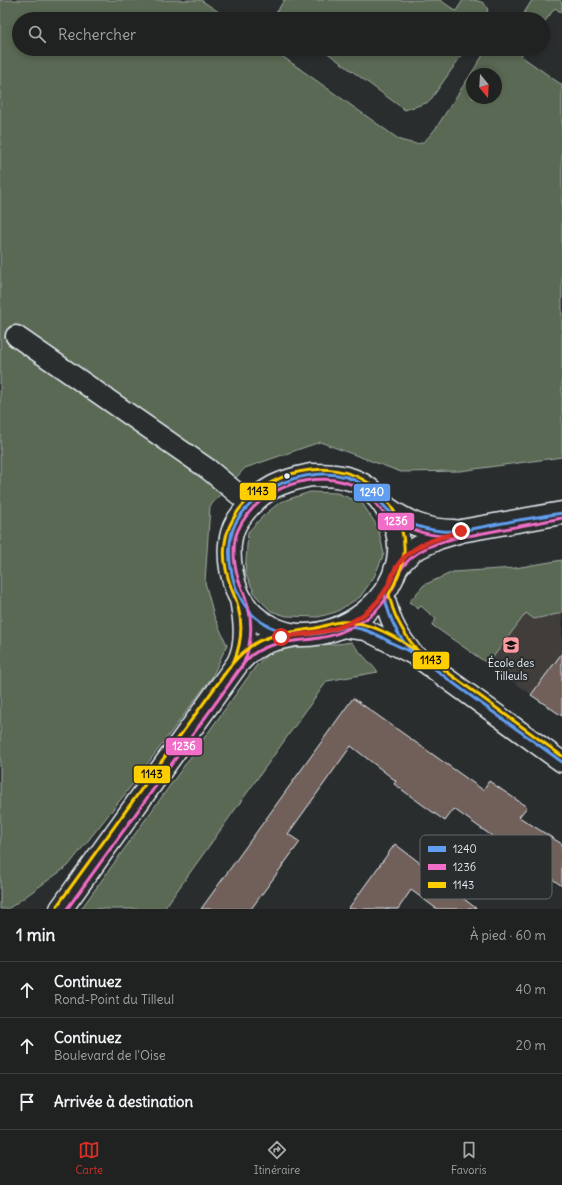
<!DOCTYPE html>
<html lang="fr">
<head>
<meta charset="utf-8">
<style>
	body { margin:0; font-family:Delius,sans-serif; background:#282a2a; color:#f1f3f6 }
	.compass { position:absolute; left:466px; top:68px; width:36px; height:36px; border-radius:50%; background:#202222; box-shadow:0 2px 6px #0003; rotate:162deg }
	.stop { position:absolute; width:12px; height:12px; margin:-9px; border:3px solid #d93025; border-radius:50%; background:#fff }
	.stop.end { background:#d93025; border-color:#fff; box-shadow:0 1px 4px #0008 }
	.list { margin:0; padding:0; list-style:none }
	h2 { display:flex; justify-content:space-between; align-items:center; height:52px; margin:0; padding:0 16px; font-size:17px }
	h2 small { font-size:13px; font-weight:400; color:#a2a4a5 }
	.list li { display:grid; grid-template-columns:26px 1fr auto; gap:12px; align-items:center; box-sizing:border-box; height:56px; padding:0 16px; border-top:1px solid #3d3f40 }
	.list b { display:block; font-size:15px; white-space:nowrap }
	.list p { margin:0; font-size:13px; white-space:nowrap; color:#a2a4a5 }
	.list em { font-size:13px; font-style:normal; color:#a2a4a5 }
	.icon { flex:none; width:22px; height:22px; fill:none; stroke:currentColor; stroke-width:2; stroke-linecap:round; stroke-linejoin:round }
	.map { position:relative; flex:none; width:562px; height:909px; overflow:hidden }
	.search { position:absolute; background:#202222; box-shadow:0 2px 6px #0003; left:12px; right:12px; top:12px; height:44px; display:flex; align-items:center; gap:10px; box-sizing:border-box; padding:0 14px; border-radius:22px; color:#a2a4a5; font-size:15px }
	.sheet { height:220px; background:#202222 }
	nav { display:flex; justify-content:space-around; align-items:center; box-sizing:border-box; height:56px; border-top:1px solid #3d3f40; background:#202222; font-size:11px; color:#a2a4a5 }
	nav a { display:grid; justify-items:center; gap:2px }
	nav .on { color:#d93025 }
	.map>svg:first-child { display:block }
	.built { fill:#3f3c3b }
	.green { fill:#5a6952; stroke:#a1ada5; fill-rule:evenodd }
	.building { fill:#715f5a; stroke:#e8f1f8 }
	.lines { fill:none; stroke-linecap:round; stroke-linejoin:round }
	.minor-casing { stroke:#e8f1f8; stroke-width:23 }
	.secondary-casing { stroke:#e8f1f8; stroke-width:25 }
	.minor { stroke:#2a2d2e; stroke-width:20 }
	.secondary { stroke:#2a2d2e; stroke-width:22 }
	.bus-1-casing { stroke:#2a2d2e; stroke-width:6 }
	.bus-2-casing { stroke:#2a2d2e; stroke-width:6 }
	.bus-3-casing { stroke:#2a2d2e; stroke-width:6 }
	.bus-1 { stroke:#609ef1; stroke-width:3 }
	.bus-2 { stroke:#f16dc7; stroke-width:3 }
	.bus-3 { stroke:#ffce00; stroke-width:3 }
	.route { stroke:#d93025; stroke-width:5 }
	.bus-dot { fill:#e8f1f8; stroke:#2a2d2e; stroke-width:1.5 }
	.labels { text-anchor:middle; stroke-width:4; stroke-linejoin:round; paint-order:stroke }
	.poi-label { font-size:11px; fill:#e8f1f8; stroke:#2a2d2e }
	.key { fill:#2a2d2e; stroke:#63686b; stroke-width:1 }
	.key-label { font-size:11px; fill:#e8f1f8 }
	.line-badge { stroke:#2a2d2e; stroke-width:1.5 }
	.badge-label { font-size:11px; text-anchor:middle; font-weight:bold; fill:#fff }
	.pale-badge-label { font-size:11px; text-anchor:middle; font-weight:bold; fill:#111 }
</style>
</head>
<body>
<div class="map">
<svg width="562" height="909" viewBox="0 0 562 909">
	<rect width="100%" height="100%" fill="#2a2d2e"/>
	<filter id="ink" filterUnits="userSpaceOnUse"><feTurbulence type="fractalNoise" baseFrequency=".025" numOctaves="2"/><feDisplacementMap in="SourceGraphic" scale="8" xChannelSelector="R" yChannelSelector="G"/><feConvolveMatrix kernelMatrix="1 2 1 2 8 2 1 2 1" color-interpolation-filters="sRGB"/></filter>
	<g filter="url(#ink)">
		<path class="built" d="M 562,592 L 562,716 L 432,625 Z"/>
		<path class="green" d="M 0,0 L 201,0 L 229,19 L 19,19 L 19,49 L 272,49 L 400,140 C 423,146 421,146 436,128 L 487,49 L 525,49 L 521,56 L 562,85 L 562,457 L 460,471 L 401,472 L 320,442 L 245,468 L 210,506 L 205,582 L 214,616 L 227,645 L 212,677 L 125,794 L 68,866 L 8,909 L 0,909 ZM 472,74 L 496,74 L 496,98 L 472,98 Z
			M 284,0 L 440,0 L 456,11 L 463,0 C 478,0 491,0 487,19 L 281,19 L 275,15 Z
			M 532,0 L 560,0 L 562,3 L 562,13 L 555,8 L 543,24 L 543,19 L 531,19 L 524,13 Z
			M 322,49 L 466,49 L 429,102 L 405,110 Z
			M 310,492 L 337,493 L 362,503 L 378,527 L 384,554 L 374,577 L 360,597 L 336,612 L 318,617 L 286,616 L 271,611 L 256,596 L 245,573 L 248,532 L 262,517 L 280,502 Z
			M 562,560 L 562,613 L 534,619 L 526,613 L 488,664 L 432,625 L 436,619 L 421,606 L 418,609 L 409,602 L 424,585 L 453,572 L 515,568 Z
			M 351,642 L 378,672 L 327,681 L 164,909 L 81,909 L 256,666 C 261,661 266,655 272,651 C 291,643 328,647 351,642 Z"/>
		<path class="building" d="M 562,653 L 562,716 L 531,695 Z
			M 353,698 L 483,790 L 489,781 L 527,807 L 519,817 L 562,844 L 562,886 L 454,809 L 445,821 L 394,784 L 396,781 L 351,746 L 288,834 L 300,842 L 251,909 L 201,909 Z
			M 395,844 L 456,890 L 455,892 L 477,909 L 437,909 L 411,890 L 398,909 L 348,909 Z"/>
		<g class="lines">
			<defs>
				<path id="minor" d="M 16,336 L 208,469 L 250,504
					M 384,593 C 388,616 395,632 410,650
					M 342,627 L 366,630 L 413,654 L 562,762"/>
				<path id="secondary" d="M 311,475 C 325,475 339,475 353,480 C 380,490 401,524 399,552 C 396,600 345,637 299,635 C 281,634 260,624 248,610 C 232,591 225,553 233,530 C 235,523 240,517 244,512 C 263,488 282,481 311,475 Z
					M 385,507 C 406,522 426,531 454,531
					M 395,570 L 400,563 L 413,550 L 438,538 L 461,531 L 562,513
					M 238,663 C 248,643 245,621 241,599
					M 61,909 L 238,663 C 254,644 271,639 296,635"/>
			</defs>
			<use href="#minor" class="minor-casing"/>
			<use href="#secondary" class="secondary-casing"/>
			<use href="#minor" class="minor"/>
			<use href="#secondary" class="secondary"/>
			<defs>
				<path id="bus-1" d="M 562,513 C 539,517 516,520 493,525 C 476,528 458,533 441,531 C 422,529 398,522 385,507 C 378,500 373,492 365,486 C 338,467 299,473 272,488 C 257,497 239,512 233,529 C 224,557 233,597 255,617 C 272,632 299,637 321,633 C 335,630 346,625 361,629 C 373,632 383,638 394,644 C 400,647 407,650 413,653 C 428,663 441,674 456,685 C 491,711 527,736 562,762
					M 384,593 C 389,620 399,641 420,659"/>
				<path id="bus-2" d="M 231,681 C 237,672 243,662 252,655 C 271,640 297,642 319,638 C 334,636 348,630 361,622 C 376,614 387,599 395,584 C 396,580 397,576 399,573 C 412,548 444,540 469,535
					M 67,909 L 243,665 C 251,646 253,626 248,606 C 246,599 244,593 241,586 C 234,571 231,545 238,530 C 257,487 319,466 359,488 C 370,494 375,504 383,512 C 405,532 438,539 468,536 L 562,518"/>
				<path id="bus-3" d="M 223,675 C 252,637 265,636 311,629 C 321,628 330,623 340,622 C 369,620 398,638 421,654
					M 57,906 L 234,661 C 241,644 243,625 238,607 C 237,600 233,594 231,587 C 223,565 221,540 233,519 C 240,506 252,495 264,487 C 308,458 369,463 395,513 C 402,526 405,540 404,554 C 402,568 396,582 389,594 C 393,616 403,633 417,650 L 562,756"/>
			</defs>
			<use href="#bus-1" class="bus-1-casing"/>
			<use href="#bus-2" class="bus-2-casing"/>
			<use href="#bus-3" class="bus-3-casing"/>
			<use href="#bus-1" class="bus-1"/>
			<use href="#bus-2" class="bus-2"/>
			<use href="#bus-3" class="bus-3"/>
		</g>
	</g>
	<g class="lines" filter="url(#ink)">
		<path class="route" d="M 281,637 C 310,633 339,633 363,615 C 374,607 384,595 390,582 C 392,578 393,573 396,568 C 410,545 436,539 461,531"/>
	</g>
	<defs>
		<symbol id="school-square" viewBox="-11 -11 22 22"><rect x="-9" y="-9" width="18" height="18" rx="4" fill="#ff9aa2" stroke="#2a2d2e"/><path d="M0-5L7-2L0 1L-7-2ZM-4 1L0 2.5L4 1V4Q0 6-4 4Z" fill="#111"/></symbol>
	</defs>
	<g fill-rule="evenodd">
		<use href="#school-square" x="501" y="635" width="20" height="20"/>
	</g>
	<circle class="bus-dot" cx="287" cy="476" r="3.5"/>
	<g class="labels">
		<g class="poi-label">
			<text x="511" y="667">École des<tspan x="511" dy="13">Tilleuls</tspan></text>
		</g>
	</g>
	<rect x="420" y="835" width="132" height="64" rx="6" class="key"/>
	<rect x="428" y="846" width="18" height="6" fill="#609ef1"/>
	<rect x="428" y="864" width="18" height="6" fill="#f16dc7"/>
	<rect x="428" y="882" width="18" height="6" fill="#ffce00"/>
	<g class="key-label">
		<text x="453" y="853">1240</text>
		<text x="453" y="871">1236</text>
		<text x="453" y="889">1143</text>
	</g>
	<g class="line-badge">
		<rect x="239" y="482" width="38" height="19" rx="4" fill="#ffce00"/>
		<rect x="353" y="483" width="38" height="19" rx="4" fill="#609ef1"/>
		<rect x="377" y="512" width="38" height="19" rx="4" fill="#f16dc7"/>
		<rect x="412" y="651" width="38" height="19" rx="4" fill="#ffce00"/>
		<rect x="165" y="737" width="38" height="19" rx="4" fill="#f16dc7"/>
		<rect x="133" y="765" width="38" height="19" rx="4" fill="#ffce00"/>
	</g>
	<g class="badge-label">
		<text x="372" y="496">1240</text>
		<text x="396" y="525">1236</text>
		<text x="184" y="750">1236</text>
	</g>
	<g class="pale-badge-label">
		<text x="258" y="495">1143</text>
		<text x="431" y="664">1143</text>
		<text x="152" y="778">1143</text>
	</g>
</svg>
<svg class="compass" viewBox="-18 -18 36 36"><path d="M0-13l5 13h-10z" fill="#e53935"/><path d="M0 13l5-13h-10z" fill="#a2a4a5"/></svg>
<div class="stop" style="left:281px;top:637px"></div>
<div class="stop end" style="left:461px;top:531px"></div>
<div class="search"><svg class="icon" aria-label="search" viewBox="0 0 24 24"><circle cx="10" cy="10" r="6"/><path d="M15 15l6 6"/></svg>Rechercher</div>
</div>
<section class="sheet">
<h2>1 min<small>À pied · 60 m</small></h2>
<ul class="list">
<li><svg class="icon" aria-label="ahead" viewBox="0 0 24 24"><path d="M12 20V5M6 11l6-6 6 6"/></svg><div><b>Continuez</b><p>Rond-Point du Tilleul</p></div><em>40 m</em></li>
<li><svg class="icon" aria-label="ahead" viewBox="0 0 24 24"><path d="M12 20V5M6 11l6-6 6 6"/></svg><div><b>Continuez</b><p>Boulevard de l'Oise</p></div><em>20 m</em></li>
<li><svg class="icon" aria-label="arrive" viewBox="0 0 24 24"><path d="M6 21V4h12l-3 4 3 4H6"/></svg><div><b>Arrivée à destination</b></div></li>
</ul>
</section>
<nav>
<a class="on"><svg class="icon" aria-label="map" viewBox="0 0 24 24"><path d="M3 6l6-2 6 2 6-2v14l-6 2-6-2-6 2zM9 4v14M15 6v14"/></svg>Carte</a>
<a><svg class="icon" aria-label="directions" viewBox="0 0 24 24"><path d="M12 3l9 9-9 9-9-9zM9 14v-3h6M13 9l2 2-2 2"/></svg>Itinéraire</a>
<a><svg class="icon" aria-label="saved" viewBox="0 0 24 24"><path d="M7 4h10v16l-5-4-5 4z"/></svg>Favoris</a>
</nav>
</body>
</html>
